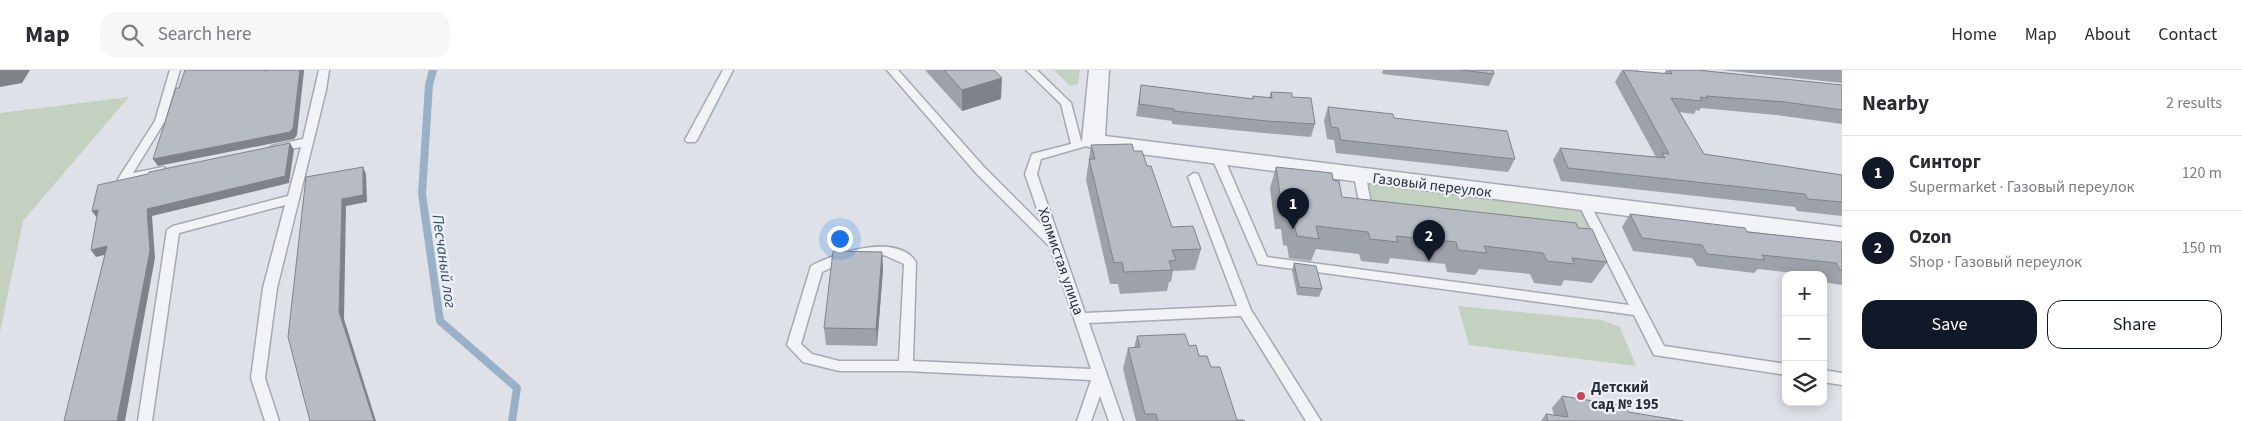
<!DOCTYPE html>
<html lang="en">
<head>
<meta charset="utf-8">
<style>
	body { margin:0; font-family:"Source Sans 3",sans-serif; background:#f7f7f7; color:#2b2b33 }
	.controls { position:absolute; right:15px; bottom:15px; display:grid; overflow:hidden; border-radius:10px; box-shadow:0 2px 12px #0003 }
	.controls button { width:45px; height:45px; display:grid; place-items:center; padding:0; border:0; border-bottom:1px solid #e1e1e2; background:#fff; color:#2b2b33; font:25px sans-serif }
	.you { position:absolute; left:839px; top:168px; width:18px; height:18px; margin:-12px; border:4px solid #fff; border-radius:50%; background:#1a73e8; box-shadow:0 0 0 8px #1a73e833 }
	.badge { display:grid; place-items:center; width:32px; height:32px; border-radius:50%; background:#111827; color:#fff; font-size:16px; font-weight:700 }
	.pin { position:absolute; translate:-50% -41px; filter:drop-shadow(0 1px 2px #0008) }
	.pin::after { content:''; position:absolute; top:26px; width:18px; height:15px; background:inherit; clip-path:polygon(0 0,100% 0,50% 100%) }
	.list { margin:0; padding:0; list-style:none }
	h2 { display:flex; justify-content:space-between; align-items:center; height:65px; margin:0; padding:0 20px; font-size:21px }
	h2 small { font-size:16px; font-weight:400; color:#7c7c81 }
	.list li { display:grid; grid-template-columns:32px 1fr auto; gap:15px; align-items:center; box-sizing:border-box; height:75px; padding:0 20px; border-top:1px solid #e1e1e2 }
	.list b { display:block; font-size:19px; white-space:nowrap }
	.list p { margin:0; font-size:16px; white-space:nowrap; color:#7c7c81 }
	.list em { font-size:16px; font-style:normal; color:#7c7c81 }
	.actions { display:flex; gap:10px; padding:15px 20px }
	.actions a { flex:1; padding:11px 0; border:1px solid #111827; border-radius:15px; text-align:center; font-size:18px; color:#111827 }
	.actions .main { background:#111827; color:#fff }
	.icon { flex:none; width:28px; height:28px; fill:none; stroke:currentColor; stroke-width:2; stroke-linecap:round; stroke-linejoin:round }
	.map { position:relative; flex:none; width:1842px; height:351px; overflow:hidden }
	header { display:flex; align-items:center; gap:30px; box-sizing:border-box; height:70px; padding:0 25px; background:#fff; border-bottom:1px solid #e1e1e2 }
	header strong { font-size:24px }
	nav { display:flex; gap:28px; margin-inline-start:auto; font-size:18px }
	.search { width:350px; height:45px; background:#f7f7f7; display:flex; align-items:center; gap:12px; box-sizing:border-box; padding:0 18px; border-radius:15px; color:#7c7c81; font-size:19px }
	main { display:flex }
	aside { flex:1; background:#fff }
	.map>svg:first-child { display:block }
	.green { fill:#c4d1c0 }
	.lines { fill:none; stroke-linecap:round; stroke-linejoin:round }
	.stream { stroke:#9ab0c7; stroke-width:8 }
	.service-casing { stroke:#a4a9b2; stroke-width:3 }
	.minor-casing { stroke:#a4a9b2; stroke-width:3 }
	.service { fill:#f1f3f6; fill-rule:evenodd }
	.minor { fill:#f1f3f6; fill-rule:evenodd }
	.wall { fill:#9da1a9 }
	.shaded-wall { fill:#7f8389 }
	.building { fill:#b6bbc4; stroke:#7f8389 }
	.poi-dot { fill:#cb4559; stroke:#eef1f5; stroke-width:2 }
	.labels { text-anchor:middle; stroke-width:4.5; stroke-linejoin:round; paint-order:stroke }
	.street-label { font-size:15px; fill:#28303e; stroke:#eef1f5 }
	.poi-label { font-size:15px; font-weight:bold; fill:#28303e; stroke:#eef1f5; text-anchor:start }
	.water-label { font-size:16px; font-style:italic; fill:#334f71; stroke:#eef1f5 }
</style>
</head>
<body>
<header>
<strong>Map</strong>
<div class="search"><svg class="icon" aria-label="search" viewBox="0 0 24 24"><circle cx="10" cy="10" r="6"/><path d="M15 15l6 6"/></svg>Search here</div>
<nav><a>Home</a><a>Map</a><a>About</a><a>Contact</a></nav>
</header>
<main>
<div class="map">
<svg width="1842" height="351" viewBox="0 0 1842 351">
	<rect width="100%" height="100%" fill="#dee2e8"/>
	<path class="green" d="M 1054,0 L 1080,0 L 1078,14 L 1070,16 Z
		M 129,27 L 23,151 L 0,262 L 0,43 Z
		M 1360,106 L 1584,133 L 1600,164 L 1366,137 Z
		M 1458,236 L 1602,250 L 1620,257 L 1636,296 L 1469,275 Z"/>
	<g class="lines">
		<path class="stream" d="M 433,0 L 429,15 L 422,124 L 440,251 L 517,318 L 512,351"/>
		<defs>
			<path id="service" d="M 170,0 L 180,0 L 165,51 L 133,103 L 163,97 L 169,101 L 163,105 L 124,113 L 120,112 L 118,109 L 155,51 Z
				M 319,0 L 329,0 L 326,20 L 277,218 L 265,308 L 279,351 L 265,351 L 251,308 L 263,218 L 285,135 L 179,163 L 152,351 L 138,351 L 167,160 L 173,156 L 288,126 L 301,77 L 276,82 L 270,78 L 272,76 L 303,69 Z
				M 723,0 L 733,0 L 697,70 L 695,72 L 687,72 L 685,70 Z
				M 887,0 L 898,0 L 984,97 L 1043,156 L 1025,104 L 1032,84 L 1071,74 L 1061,34 L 1026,0 L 1037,0 L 1071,33 L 1081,71 L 1093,68 L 1099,71 L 1097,73 L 1041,89 L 1037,104 L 1085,243 L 1237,236 L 1188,107 L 1194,103 L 1198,104 L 1251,240 L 1321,351 L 1306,351 L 1241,246 L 1089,253 L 1123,351 L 1109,351 L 1100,326 L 1091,351 L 1077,351 L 1091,310 L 906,301 L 839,301 L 803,292 L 787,275 L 811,196 C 835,183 897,162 916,192 L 913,291 L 1091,299 L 1050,177 L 976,103 ZM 884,185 L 904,194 L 899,291 L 839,291 L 812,284 L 801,274 L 822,202 L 853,188 Z
				M 1218,84 L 1224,88 L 1267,187 L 1629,235 L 1578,133 L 1580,130 L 1588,130 L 1664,276 L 1786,294 L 1786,305 L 1654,285 L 1634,245 L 1258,194 L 1212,88 Z
				M 1360,102 L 1366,106 L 1371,134 L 1378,135 L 1380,138 L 1378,141 L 1366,141 L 1360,137 L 1354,106 Z
				M 1823,300 L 1842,303 L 1842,315 L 1823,312 Z"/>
			<path id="minor" d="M 1089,0 L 1109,0 L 1105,66 L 1842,157 L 1842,173 L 1093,78 L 1085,76 L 1082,71 Z
				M 1637,0 L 1699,0 L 1705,2 L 1708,6 L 1705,10 L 1698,12 L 1647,6 L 1640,4 Z"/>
		</defs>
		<use href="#service" class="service-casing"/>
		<use href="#minor" class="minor-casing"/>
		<use href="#service" class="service"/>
		<use href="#minor" class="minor"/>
	</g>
	<path class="wall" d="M 925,0 L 994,0 L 1001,29 L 962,41 Z
		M 1383,0 L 1493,0 L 1494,4 L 1489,16 L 1382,4 Z
		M 1622,0 L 1664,4 L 1666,0 L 1697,0 L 1842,15 L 1842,54 L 1776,45 L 1701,38 L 1699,41 L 1696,40 L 1694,44 L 1679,42 L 1704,84 L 1842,105 L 1842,146 L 1797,141 L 1795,137 L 1561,111 L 1553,90 L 1560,78 L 1656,87 L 1615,12 Z
		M 1721,0 L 1842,0 L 1842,13 Z
		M 1141,15 L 1252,29 L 1253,26 L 1269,28 L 1271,22 L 1292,27 L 1315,54 L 1311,67 L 1264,63 L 1172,54 L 1172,51 L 1136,46 Z
		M 1328,37 L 1394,48 L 1515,89 L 1508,102 L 1336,83 L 1334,70 L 1327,69 L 1324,50 Z
		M 1091,75 L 1134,81 L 1147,96 L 1172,157 L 1201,179 L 1195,200 L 1173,201 L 1171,212 L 1169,212 L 1167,221 L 1120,224 L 1118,214 L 1110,214 L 1086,110 Z
		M 1276,97 L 1333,110 L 1342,127 L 1578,158 L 1607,192 L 1592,213 L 1564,210 L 1561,216 L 1534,213 L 1530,204 L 1479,199 L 1475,205 L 1447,202 L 1445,194 L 1390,188 L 1388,194 L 1361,191 L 1359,184 L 1316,179 L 1311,191 L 1289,188 L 1287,176 L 1283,175 L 1281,159 L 1275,159 L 1270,118 Z
		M 1630,144 L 1747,162 L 1842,172 L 1842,215 L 1828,213 L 1823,206 L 1823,205 L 1810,205 L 1758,199 L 1754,203 L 1697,196 L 1692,188 L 1633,181 L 1622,157 Z
		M 882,182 L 883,199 L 877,276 L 826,275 L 824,258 Z
		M 1294,193 L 1322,219 L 1319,227 L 1297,225 L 1292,200 Z
		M 1137,266 L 1189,276 L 1211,297 L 1237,350 L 1245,351 L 1136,351 L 1123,299 L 1128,278 L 1134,278 Z
		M 1562,326 L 1628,342 L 1683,351 L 1541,351 L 1546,344 L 1554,345 L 1552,338 Z"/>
	<path class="shaded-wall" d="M 0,0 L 30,0 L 22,13 L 0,17 Z
		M 300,0 L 304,0 L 304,1 L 297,65 L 294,69 L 158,96 L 153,89 Z
		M 1002,8 L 1001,29 L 962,41 L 962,20 Z
		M 290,73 L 294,80 L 289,113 L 152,146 L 155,188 L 125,351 L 117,351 L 147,139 Z
		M 363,97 L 366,104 L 367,132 L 346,136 L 344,249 L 376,351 L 374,351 L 339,242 L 342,129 Z
		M 98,140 L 97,148 L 92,141 Z
		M 107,176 L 112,183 L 96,187 L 91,180 Z
		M 882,182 L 883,199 L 877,276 L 876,259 Z"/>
	<path class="building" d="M 185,0 L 265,0 L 265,1 L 270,0 L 300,0 L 293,58 L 290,62 L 153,89 L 176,18 L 179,18 Z
		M 944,0 L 994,0 L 1002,8 L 962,20 Z
		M 1461,0 L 1493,0 L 1494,4 Z
		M 1623,0 L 1672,4 L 1670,0 L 1697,0 L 1842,15 L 1842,40 L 1785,32 L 1706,26 L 1708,28 L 1700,27 L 1702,31 L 1671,28 L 1704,84 L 1842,105 L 1842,132 L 1808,129 L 1805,124 L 1568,98 L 1560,78 L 1665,88 L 1662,83 L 1669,84 Z
		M 1141,15 L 1253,29 L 1253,26 L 1272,28 L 1271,22 L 1292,23 L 1292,27 L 1311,28 L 1315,54 L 1267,51 L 1174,41 L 1174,39 L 1139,34 Z
		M 1328,37 L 1393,44 L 1394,48 L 1507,61 L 1515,89 L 1341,70 L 1338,58 L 1331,57 Z
		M 290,73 L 285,106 L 147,139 L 150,181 L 117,351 L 64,351 L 107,176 L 91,180 L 98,140 L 92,141 L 98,115 L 148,104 L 149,102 Z
		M 1132,74 L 1134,81 L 1142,81 L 1147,96 L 1151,96 L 1172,157 L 1193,156 L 1201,179 L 1172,180 L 1176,190 L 1169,191 L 1172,200 L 1124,202 L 1122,192 L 1114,193 L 1089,89 L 1095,89 L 1091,75 Z
		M 363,97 L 363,125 L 342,129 L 339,242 L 374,351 L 310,351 L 288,267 L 306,107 Z
		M 1276,97 L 1332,103 L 1333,110 L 1339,111 L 1342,127 L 1576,153 L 1578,158 L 1592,159 L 1607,192 L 1572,188 L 1574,194 L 1547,191 L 1543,183 L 1484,176 L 1487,183 L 1458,180 L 1456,172 L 1396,166 L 1398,172 L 1370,169 L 1368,162 L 1316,156 L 1319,169 L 1297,166 L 1294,154 L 1290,154 L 1288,138 L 1282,137 Z
		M 1630,144 L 1745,158 L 1747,162 L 1842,172 L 1842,200 L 1840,200 L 1836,193 L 1762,185 L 1765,190 L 1707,184 L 1702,175 L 1642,168 Z
		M 833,181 L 882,182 L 876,259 L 824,258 Z
		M 1294,193 L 1316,196 L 1322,219 L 1299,217 Z
		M 1185,264 L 1189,276 L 1196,275 L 1199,286 L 1207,286 L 1211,297 L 1220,297 L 1237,350 L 1244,350 L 1245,351 L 1158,351 L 1156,344 L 1145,344 L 1128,278 L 1140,277 L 1137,266 Z
		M 1562,326 L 1626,336 L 1628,342 L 1683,351 L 1548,351 L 1546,344 L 1568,347 Z"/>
	<circle class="poi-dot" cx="1581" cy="326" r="5"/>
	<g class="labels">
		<g class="street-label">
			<text transform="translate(1432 115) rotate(7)" y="5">Газовый переулок</text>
			<text transform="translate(1061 191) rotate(71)" y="5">Холмистая улица</text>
		</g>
		<g class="poi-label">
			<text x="1591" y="322">Детский<tspan x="1591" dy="17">сад № 195</tspan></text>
		</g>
		<g class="water-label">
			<text transform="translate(445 191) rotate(82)" y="6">Песчаный лог</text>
		</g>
	</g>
</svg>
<div class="controls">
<button>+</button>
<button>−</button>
<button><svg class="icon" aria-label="layers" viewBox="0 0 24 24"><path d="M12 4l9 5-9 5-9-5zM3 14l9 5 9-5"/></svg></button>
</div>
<div class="you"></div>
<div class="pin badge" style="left:1293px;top:159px">1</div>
<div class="pin badge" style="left:1429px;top:191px">2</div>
</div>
<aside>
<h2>Nearby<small>2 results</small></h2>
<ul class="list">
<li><span class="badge">1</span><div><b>Синторг</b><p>Supermarket · Газовый переулок</p></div><em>120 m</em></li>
<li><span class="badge">2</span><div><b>Ozon</b><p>Shop · Газовый переулок</p></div><em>150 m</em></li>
</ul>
<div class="actions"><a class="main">Save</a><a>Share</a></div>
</aside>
</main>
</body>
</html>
